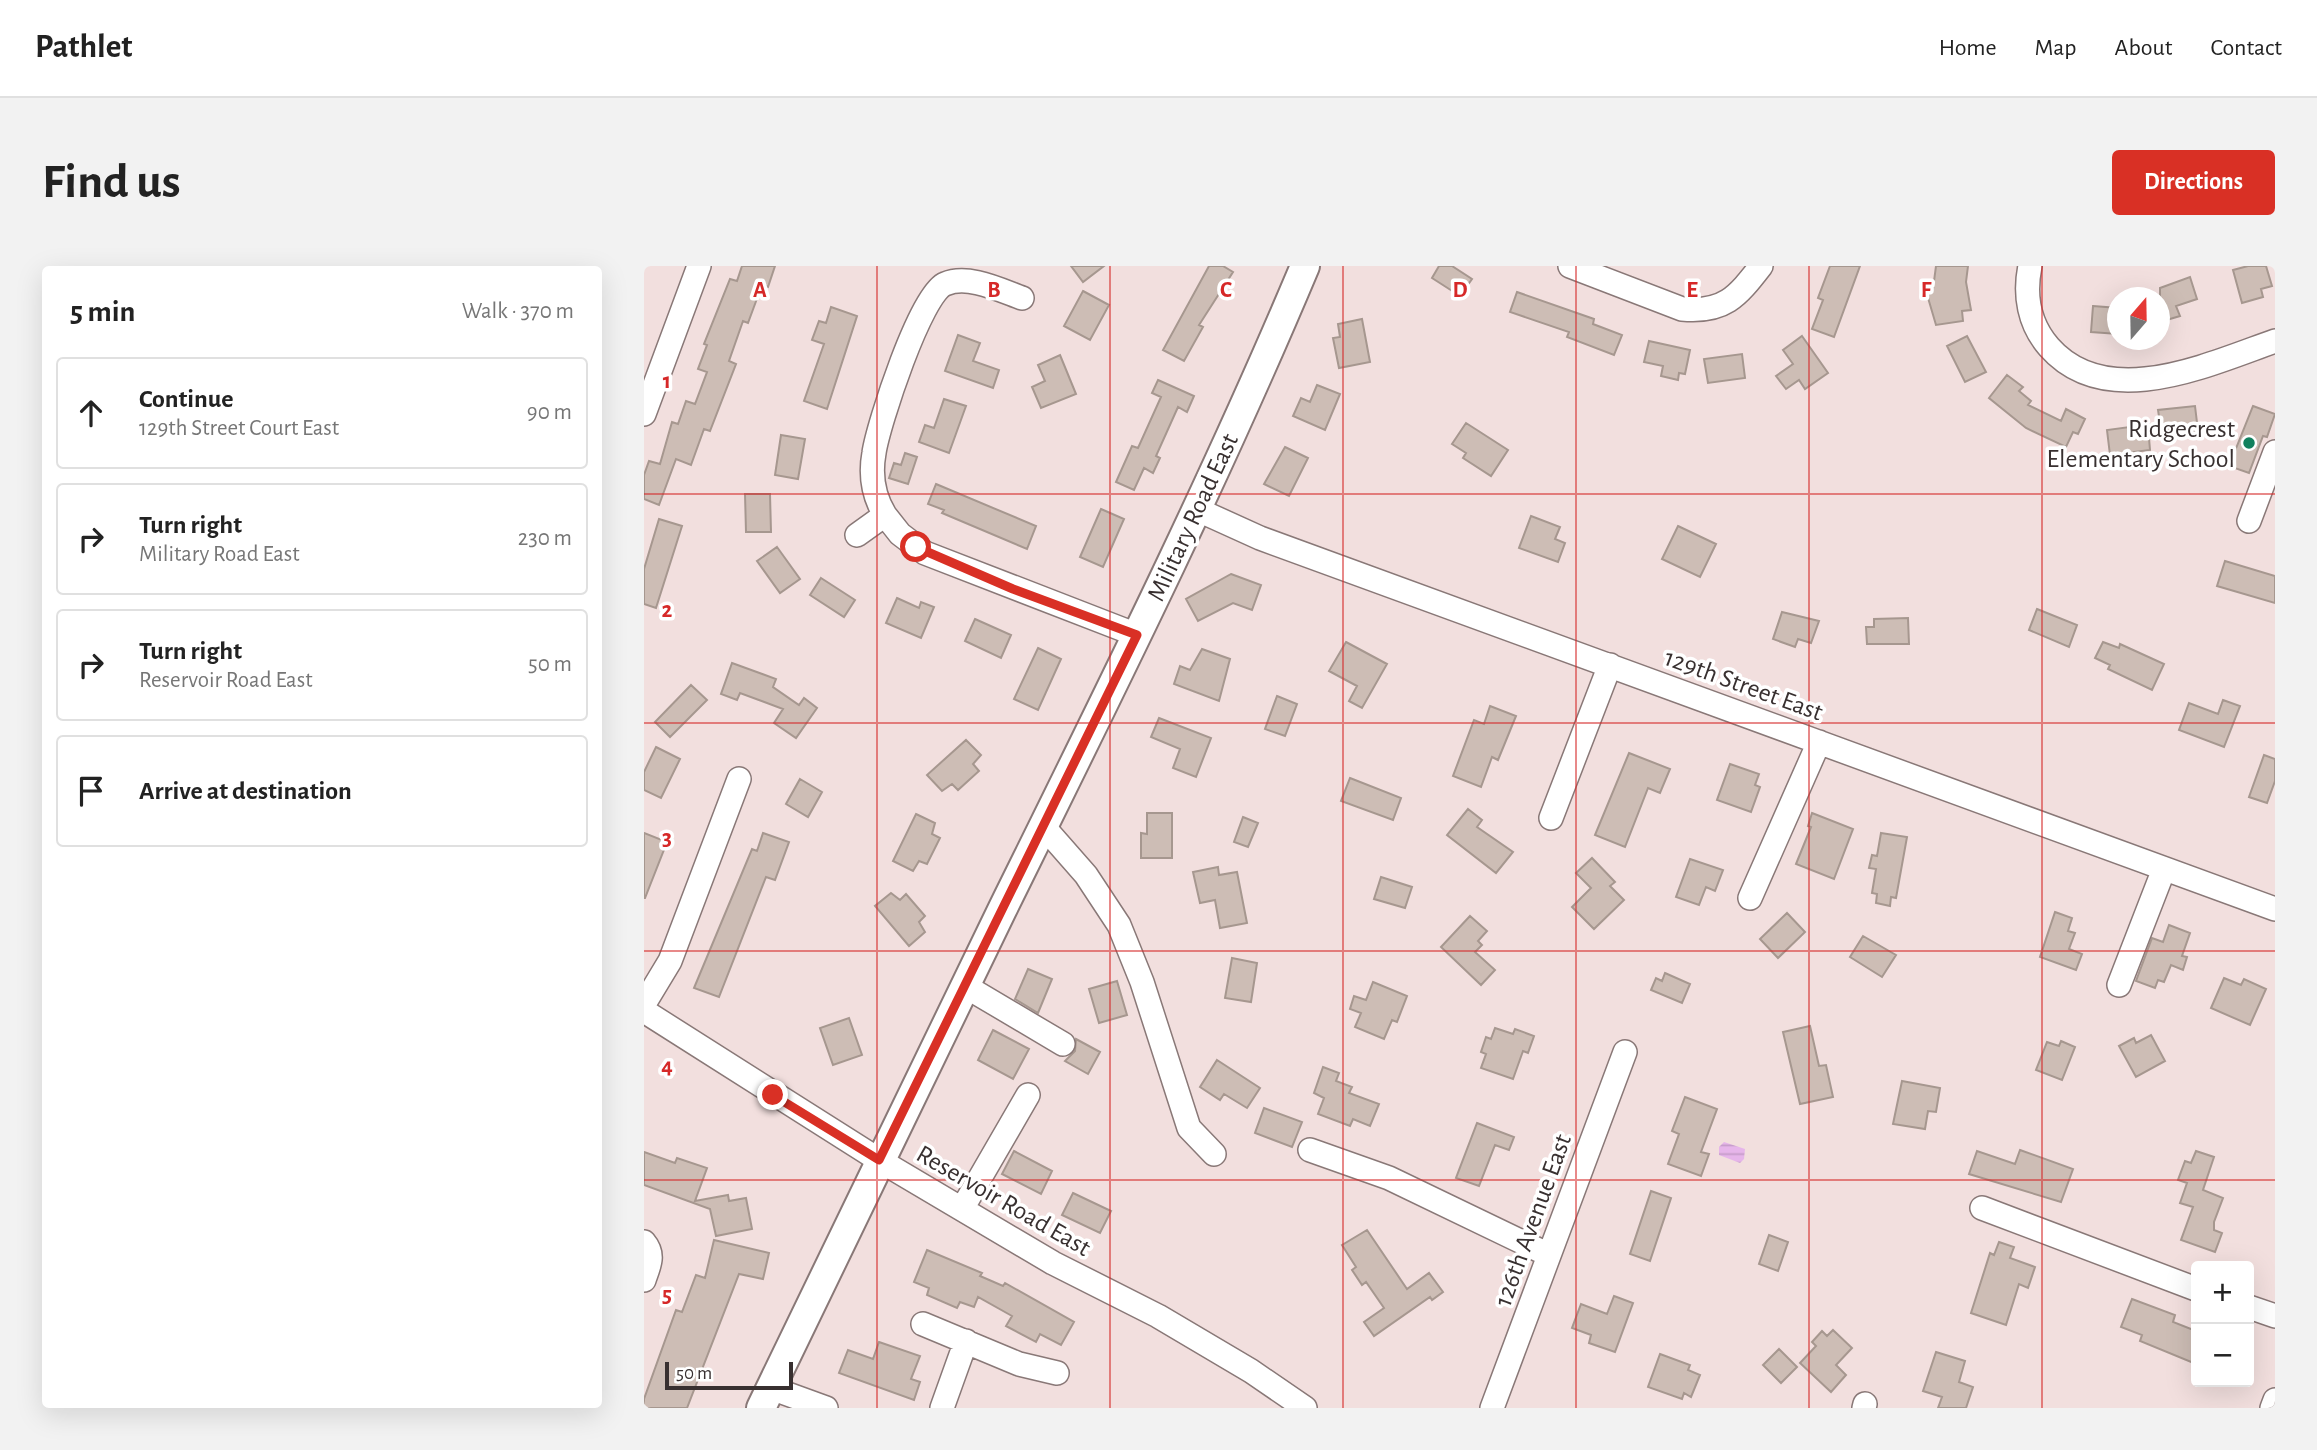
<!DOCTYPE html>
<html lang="en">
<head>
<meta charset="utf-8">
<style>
	body { margin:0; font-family:"Alegreya Sans",sans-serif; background:#f2f2f2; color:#222 }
	.controls { position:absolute; right:21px; bottom:21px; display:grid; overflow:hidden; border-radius:7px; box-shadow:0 7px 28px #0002 }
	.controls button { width:63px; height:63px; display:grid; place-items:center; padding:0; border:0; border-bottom:2px solid #e0e0e0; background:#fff; color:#222; font:35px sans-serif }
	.compass { position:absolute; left:1463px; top:21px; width:63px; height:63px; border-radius:50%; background:#fff; box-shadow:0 7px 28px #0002; rotate:20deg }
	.scale { position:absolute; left:21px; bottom:18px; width:128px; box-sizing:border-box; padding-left:7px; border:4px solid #383030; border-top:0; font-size:19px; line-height:24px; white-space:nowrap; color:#383030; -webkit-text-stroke:5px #fff; paint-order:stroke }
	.stop { position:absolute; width:21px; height:21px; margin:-16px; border:5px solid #d93025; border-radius:50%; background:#fff }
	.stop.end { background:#d93025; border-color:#fff; box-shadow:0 2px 7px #0008 }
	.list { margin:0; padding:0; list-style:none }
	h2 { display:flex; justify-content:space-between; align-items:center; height:91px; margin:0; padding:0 28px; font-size:30px }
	h2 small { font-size:23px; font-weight:400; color:#767676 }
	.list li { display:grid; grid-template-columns:46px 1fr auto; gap:21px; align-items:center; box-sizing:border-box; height:112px; margin:0 14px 14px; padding:0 14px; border:2px solid #e0e0e0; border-radius:7px }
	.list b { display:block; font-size:26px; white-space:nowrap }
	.list p { margin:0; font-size:23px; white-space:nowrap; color:#767676 }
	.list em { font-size:23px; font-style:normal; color:#767676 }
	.icon { flex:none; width:38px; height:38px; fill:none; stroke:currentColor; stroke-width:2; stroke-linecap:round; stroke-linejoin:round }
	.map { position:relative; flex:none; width:1631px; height:1142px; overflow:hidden; border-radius:7px }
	header { display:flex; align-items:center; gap:42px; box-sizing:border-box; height:98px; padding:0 35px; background:#fff; border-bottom:2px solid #e0e0e0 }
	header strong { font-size:33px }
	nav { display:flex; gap:38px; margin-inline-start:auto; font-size:24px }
	.intro { display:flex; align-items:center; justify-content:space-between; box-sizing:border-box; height:168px; padding:0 42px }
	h1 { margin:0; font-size:49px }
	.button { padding:18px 32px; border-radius:7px; background:#d93025; color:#fff; font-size:24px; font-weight:700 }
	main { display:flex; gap:42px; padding:0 42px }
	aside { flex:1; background:#fff; border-radius:7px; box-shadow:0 7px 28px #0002 }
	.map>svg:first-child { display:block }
	.water { fill:url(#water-rules) }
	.building { fill:#cdbdb5; stroke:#a6978f; stroke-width:2 }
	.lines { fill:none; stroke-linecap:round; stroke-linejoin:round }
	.minor-casing { stroke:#897877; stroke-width:26 }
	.major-casing { stroke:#897877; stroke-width:32 }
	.minor { stroke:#fff; stroke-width:23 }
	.major { stroke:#fff; stroke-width:28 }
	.route { stroke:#d93025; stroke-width:9 }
	.grid { fill:none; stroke:#d62828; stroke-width:2; stroke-opacity:0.55 }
	.poi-dot { fill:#11815e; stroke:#fff; stroke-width:2.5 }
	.labels { text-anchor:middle; stroke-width:7; stroke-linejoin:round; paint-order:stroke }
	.poi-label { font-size:26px; fill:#383030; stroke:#fff; text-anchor:end }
	.street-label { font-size:26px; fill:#383030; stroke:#fff }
	.grid-label { font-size:23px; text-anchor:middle; font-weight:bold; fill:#d62828; stroke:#fff; stroke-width:7; stroke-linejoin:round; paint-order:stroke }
</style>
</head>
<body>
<header>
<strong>Pathlet</strong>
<nav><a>Home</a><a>Map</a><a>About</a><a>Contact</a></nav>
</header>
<div class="intro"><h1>Find us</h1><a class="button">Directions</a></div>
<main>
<aside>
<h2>5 min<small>Walk · 370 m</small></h2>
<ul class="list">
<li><svg class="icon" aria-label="ahead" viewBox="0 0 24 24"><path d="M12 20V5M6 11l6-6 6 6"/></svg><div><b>Continue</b><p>129th Street Court East</p></div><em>90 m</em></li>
<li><svg class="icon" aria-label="right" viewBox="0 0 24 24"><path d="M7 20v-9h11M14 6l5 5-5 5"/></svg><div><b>Turn right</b><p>Military Road East</p></div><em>230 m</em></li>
<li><svg class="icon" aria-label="right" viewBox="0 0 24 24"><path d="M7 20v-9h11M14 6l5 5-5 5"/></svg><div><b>Turn right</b><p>Reservoir Road East</p></div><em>50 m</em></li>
<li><svg class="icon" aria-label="arrive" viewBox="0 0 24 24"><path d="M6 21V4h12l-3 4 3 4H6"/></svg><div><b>Arrive at destination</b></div></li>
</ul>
</aside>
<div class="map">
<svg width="1631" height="1142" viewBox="0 0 1631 1142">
	<defs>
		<pattern id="water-rules" width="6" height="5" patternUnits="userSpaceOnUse" patternTransform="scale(1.75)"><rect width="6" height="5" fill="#e6b5ea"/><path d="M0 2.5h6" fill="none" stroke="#c69cc9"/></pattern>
	</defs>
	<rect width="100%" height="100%" fill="#f2dfde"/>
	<path class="water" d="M 1080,876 L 1101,883 L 1100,893 L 1096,897 L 1075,889 L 1075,881 Z"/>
	<path class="building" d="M 98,0 L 131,0 L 124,21 L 118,19 L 104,57 L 99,55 L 85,95 L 92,98 L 66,165 L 60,163 L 47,199 L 32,193 L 15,239 L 0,233 L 0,209 L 5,195 L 16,198 L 28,156 L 34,158 L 42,135 L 51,138 L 63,106 L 54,103 L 63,79 L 60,78 L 86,13 L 93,15 Z
		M 427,0 L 460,0 L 439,16 Z
		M 565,0 L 579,0 L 589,6 L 555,59 L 559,61 L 540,95 L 519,84 Z
		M 795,0 L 808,0 L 828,13 L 816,30 L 788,12 Z
		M 1186,0 L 1216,0 L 1190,71 L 1168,63 L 1179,34 L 1174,32 Z
		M 1292,0 L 1324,0 L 1322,16 L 1327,44 L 1318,45 L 1319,55 L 1292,59 L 1282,25 L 1289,23 Z
		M 1604,0 L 1622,0 L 1628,20 L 1617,23 L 1619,31 L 1598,37 L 1589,4 Z
		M 1546,11 L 1553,33 L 1532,40 L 1536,50 L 1516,56 L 1516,22 Z
		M 439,25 L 465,39 L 446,74 L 420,60 Z
		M 873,26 L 950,53 L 949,58 L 978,69 L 970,89 L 923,71 L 925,66 L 866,46 Z
		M 1449,40 L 1474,42 L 1474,68 L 1447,66 Z
		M 187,41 L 213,50 L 183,143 L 160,135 L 180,78 L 168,74 L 175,55 L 182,57 Z
		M 718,53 L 726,96 L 695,102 L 689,72 L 696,71 L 694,58 Z
		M 314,69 L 336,77 L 329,95 L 355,104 L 349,122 L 301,105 Z
		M 1158,70 L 1184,107 L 1161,123 L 1155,114 L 1142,123 L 1132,110 L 1149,98 L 1139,84 Z
		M 1323,70 L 1342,106 L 1321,116 L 1303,80 Z
		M 1005,75 L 1046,84 L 1041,108 L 1035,107 L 1034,114 L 1017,110 L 1019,100 L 1000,96 Z
		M 1098,88 L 1101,112 L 1064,117 L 1060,93 Z
		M 416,89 L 432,128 L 397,142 L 388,121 L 401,115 L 394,99 Z
		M 1363,109 L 1379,121 L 1375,125 L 1387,135 L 1384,139 L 1417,155 L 1422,143 L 1441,153 L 1434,168 L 1429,166 L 1422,181 L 1382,162 L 1345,132 Z
		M 514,114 L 550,130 L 543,146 L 534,141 L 512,190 L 516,192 L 509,207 L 500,202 L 490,224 L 472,216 L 488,180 L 494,182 L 517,131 L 508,127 Z
		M 673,119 L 696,128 L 681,164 L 649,150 L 657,132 L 666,136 Z
		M 300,133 L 322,140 L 305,187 L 275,176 L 281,159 L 290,162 Z
		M 1551,140 L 1554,165 L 1505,172 L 1506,184 L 1466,189 L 1463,164 L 1516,157 L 1514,144 Z
		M 1609,140 L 1631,148 L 1623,171 L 1619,170 L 1605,207 L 1585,200 Z
		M 822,157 L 864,184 L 847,210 L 819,192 L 822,187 L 808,178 Z
		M 137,169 L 161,173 L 154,213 L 131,209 Z
		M 641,181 L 664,192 L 645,230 L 620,218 Z
		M 261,187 L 273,191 L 264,218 L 245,212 L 250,197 L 257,199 Z
		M 292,218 L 392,260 L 383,283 L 298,247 L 300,244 L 284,238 Z
		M 101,228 L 126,228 L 127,266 L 102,266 Z
		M 457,243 L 480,253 L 459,301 L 436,291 Z
		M 887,250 L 916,261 L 911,273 L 921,277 L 914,296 L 875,282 Z
		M 15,253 L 38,260 L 12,342 L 0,338 L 0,303 Z
		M 1034,260 L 1072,278 L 1056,311 L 1018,293 Z
		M 133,281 L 156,313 L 136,327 L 113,295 Z
		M 1581,295 L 1631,310 L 1631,337 L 1573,320 Z
		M 587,308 L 617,319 L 608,344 L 589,337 L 554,355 L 542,333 Z
		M 177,312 L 211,334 L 200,351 L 166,329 Z
		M 253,332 L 275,342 L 277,336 L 290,341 L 277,372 L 242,357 Z
		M 1393,343 L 1433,359 L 1425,381 L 1385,364 Z
		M 1138,346 L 1175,355 L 1167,377 L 1154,373 L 1151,381 L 1129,373 Z
		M 1264,352 L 1265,378 L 1223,378 L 1222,361 L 1230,361 L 1230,353 Z
		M 331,353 L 367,369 L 357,392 L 321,375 Z
		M 702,376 L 743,398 L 718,442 L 705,435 L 713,420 L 685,405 Z
		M 1459,376 L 1475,382 L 1476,378 L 1520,398 L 1508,424 L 1464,403 L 1466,399 L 1451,392 Z
		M 394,382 L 417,393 L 394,444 L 370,433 Z
		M 558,383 L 586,393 L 575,435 L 530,418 L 536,400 L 546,404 Z
		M 88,397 L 132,413 L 129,421 L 155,439 L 160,432 L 173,442 L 152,472 L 130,457 L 139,443 L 96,427 L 93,434 L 77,428 Z
		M 47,419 L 63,434 L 26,471 L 11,456 Z
		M 633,430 L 653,438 L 641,470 L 621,463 Z
		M 1579,434 L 1596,440 L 1580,481 L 1535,464 L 1545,437 L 1574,448 Z
		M 846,440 L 872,450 L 854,494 L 848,491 L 837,521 L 809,510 L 830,454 L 840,458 Z
		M 515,452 L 567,472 L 552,511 L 529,502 L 536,483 L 507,471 Z
		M 322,474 L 337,489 L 329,498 L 335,505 L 314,524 L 308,518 L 298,525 L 283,509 Z
		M 12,481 L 36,493 L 17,532 L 0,524 L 0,506 Z
		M 985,487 L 1026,503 L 1016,527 L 1004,522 L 981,581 L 951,569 Z
		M 1620,489 L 1631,493 L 1631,515 L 1623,537 L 1605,531 Z
		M 1086,498 L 1115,508 L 1111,519 L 1116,521 L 1107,546 L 1073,534 Z
		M 706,512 L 757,532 L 749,554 L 697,535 Z
		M 156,513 L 178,526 L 164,551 L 142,538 Z
		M 824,543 L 838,554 L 833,561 L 869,586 L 852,607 L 803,569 Z
		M 503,547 L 528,547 L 528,592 L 497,592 L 497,567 L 503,568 Z
		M 1168,547 L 1209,563 L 1190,613 L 1152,598 L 1167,561 L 1164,560 Z
		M 272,548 L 291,557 L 288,568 L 296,572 L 283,598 L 275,595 L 269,605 L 249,595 Z
		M 599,551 L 614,557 L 604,581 L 590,576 Z
		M 0,567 L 23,576 L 1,632 L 0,632 Z
		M 119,567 L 145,576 L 131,614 L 122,611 L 75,731 L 50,722 L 108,583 L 113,585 Z
		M 1237,567 L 1263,571 L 1252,632 L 1247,631 L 1246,640 L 1232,637 L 1233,628 L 1228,627 L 1232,603 L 1225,602 L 1228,589 L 1233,590 Z
		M 948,592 L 971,616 L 966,620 L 980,634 L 950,663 L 928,641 L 947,622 L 932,607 Z
		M 1046,593 L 1079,604 L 1071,625 L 1062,621 L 1055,639 L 1032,631 Z
		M 574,601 L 575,609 L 593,606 L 603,657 L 576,662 L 571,634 L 556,637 L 549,606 Z
		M 737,611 L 768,621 L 761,642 L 730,633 Z
		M 247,627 L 256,634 L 262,628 L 281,650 L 275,656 L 281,666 L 265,680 L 231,640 Z
		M 1411,646 L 1428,652 L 1424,665 L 1431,667 L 1425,683 L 1438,688 L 1432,704 L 1396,691 Z
		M 1143,647 L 1161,666 L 1134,692 L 1116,673 Z
		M 826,650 L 843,665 L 834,675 L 838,679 L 831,686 L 851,704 L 837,719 L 797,681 Z
		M 1525,659 L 1546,667 L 1538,690 L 1543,691 L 1539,704 L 1527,699 L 1520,716 L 1514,714 L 1511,722 L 1492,715 L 1508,672 L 1519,676 Z
		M 1219,670 L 1252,689 L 1238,711 L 1206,691 Z
		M 588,692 L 613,697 L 607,736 L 581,732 Z
		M 384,703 L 408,713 L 394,747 L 371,733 Z
		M 1021,707 L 1046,718 L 1038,737 L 1007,724 L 1012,712 L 1018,715 Z
		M 1580,712 L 1597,719 L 1600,713 L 1622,723 L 1606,759 L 1567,742 Z
		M 473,715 L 483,749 L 455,757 L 445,723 Z
		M 729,716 L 763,730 L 753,756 L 748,754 L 740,773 L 711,761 L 717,747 L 706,743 L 710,730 L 722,734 Z
		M 205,752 L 218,789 L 189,799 L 176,762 Z
		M 1166,760 L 1175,800 L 1182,799 L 1189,831 L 1156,838 L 1139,766 Z
		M 851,762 L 869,768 L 871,763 L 890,770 L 884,787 L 879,785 L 869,813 L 837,802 L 842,788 L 837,786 L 842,771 L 847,773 Z
		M 349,764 L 385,783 L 369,813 L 334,794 Z
		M 1507,769 L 1521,795 L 1492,811 L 1475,780 L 1490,772 L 1492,777 Z
		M 432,773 L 456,786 L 444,808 L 421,795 L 431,785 Z
		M 1417,775 L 1431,781 L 1418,814 L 1392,804 L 1403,776 L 1415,780 Z
		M 573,794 L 616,822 L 603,842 L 580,828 L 576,834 L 556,821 Z
		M 679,801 L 695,807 L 692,815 L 708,821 L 705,827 L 735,838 L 726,860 L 709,853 L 706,860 L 674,848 L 680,832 L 670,827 Z
		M 1258,815 L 1296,822 L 1292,846 L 1284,845 L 1281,863 L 1249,858 Z
		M 1041,831 L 1073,843 L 1057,886 L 1065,888 L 1057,910 L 1024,898 L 1035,868 L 1028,865 Z
		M 620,842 L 658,856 L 648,881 L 611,867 Z
		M 833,857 L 870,871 L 865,884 L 851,879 L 835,920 L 812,912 Z
		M 1376,884 L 1429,903 L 1417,936 L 1325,908 L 1333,885 L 1371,898 Z
		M 370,885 L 408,905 L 397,928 L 358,908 Z
		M 1552,885 L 1570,891 L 1559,924 L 1579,932 L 1570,956 L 1570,964 L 1578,967 L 1571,986 L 1537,974 L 1549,941 L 1536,937 L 1543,917 L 1534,914 L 1541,895 L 1547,897 Z
		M 0,886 L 31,897 L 33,892 L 63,902 L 51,935 L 84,929 L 85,935 L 102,932 L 108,963 L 72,970 L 66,943 L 0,919 Z
		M 1007,925 L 1027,932 L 1006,995 L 986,988 Z
		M 429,927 L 467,945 L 456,967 L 418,949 Z
		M 723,964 L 763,1023 L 785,1007 L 799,1026 L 788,1034 L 786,1031 L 730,1070 L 720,1056 L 740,1042 L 722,1016 L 718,1019 L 708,1004 L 712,1001 L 698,979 Z
		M 1125,969 L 1144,976 L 1134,1005 L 1115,998 Z
		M 70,974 L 125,987 L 119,1013 L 95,1008 L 43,1142 L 0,1142 L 0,1133 L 32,1044 L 38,1046 L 52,1009 L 61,1012 Z
		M 1355,976 L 1370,981 L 1366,992 L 1391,1001 L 1384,1022 L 1375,1018 L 1362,1059 L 1327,1047 L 1346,987 L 1350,989 Z
		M 283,984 L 338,1007 L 336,1010 L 359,1020 L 361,1017 L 430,1056 L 417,1079 L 396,1068 L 392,1076 L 362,1060 L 368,1050 L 334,1031 L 330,1041 L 316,1036 L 313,1042 L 283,1029 L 285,1022 L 270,1016 Z
		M 970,1030 L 989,1037 L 971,1086 L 945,1077 L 947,1069 L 928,1062 L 937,1038 L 963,1048 Z
		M 1488,1033 L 1531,1049 L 1529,1056 L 1552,1065 L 1552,1098 L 1496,1075 L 1498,1069 L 1477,1061 Z
		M 1189,1064 L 1208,1082 L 1192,1099 L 1202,1109 L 1187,1126 L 1156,1097 L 1172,1080 L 1168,1076 L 1178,1065 L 1183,1070 Z
		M 235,1076 L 276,1090 L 267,1113 L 276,1116 L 270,1134 L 195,1107 L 204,1084 L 229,1093 Z
		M 1135,1083 L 1153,1101 L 1137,1117 L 1119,1099 Z
		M 1292,1086 L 1321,1095 L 1315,1116 L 1329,1121 L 1322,1142 L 1294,1142 L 1298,1131 L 1279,1125 Z
		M 1016,1088 L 1046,1099 L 1044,1104 L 1056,1109 L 1047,1131 L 1040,1127 L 1038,1133 L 1004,1121 Z"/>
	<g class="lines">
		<defs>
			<path id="minor" d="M 926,0 L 1038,43 C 1080,47 1093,31 1117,0
				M 1386,0 C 1380,29 1385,58 1405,81 C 1462,146 1563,99 1631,75
				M 0,148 L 55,0
				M 552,243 L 616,272 L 1631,643
				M 241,249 C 230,231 226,209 230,187 C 234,159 277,27 301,18 C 324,8 356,24 378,32
				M 1605,255 L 1631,186
				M 213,269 L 241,249 L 256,268 L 281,287 L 493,369
				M 907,552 L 966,399
				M 399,560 L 442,609 L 475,659 L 498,716 L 545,862 L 570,888
				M 1106,632 L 1175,476
				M 1475,719 L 1520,603
				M 321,720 L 419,778
				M 0,738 L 26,695 L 95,513
				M 0,745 L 235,894 L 409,997 L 514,1050 L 607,1105 L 661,1142
				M 666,884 L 745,912 L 905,989
				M 1338,942 L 1552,1023
				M 318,943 L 384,829
				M 0,976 C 11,989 5,999 0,1014
				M 1605,1041 L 1631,1050
				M 279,1058 L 375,1098 L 413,1107
				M 127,1122 L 182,1142
				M 298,1142 L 322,1075
				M 848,1142 L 981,786
				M 1220,1142 L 1221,1138
				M 1628,1142 L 1631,1134"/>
			<path id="major" d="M 117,1142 C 198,976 277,810 358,644 C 463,431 569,219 661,0"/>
		</defs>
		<use href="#minor" class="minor-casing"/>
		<use href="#major" class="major-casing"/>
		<use href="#minor" class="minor"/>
		<use href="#major" class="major"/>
	</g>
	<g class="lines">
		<path class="route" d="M 129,829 L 235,894 L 493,369 L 369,323 L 272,281"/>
	</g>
	<path class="grid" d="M 233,0 L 233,1142M 466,0 L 466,1142M 699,0 L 699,1142M 932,0 L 932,1142M 1165,0 L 1165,1142M 1398,0 L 1398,1142M 0,228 L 1631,228M 0,457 L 1631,457M 0,685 L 1631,685M 0,914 L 1631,914"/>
	<circle class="poi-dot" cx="1605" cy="177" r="7"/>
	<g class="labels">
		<g class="poi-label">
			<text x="1591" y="171">Ridgecrest<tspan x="1591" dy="30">Elementary School</tspan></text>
		</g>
		<g class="street-label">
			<text transform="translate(548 251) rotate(-65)" y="9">Military Road East</text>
			<text transform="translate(1100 418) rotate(20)" y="9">129th Street East</text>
			<text transform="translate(360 934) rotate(30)" y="9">Reservoir Road East</text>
			<text transform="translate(888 954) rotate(-70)" y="9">126th Avenue East</text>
		</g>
	</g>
	<g class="grid-label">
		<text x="116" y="31">A</text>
		<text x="350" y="31">B</text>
		<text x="582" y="31">C</text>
		<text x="816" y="31">D</text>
		<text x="1048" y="31">E</text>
		<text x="1282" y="31">F</text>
		<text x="23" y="122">1</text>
		<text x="23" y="351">2</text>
		<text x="23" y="579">3</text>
		<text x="23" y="807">4</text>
		<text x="23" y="1036">5</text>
	</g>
</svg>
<div class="controls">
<button>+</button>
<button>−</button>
</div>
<svg class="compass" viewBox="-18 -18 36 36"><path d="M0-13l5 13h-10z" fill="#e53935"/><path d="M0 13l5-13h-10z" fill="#767676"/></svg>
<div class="scale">50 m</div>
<div class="stop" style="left:272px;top:281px"></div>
<div class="stop end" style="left:129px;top:829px"></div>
</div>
</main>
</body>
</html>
